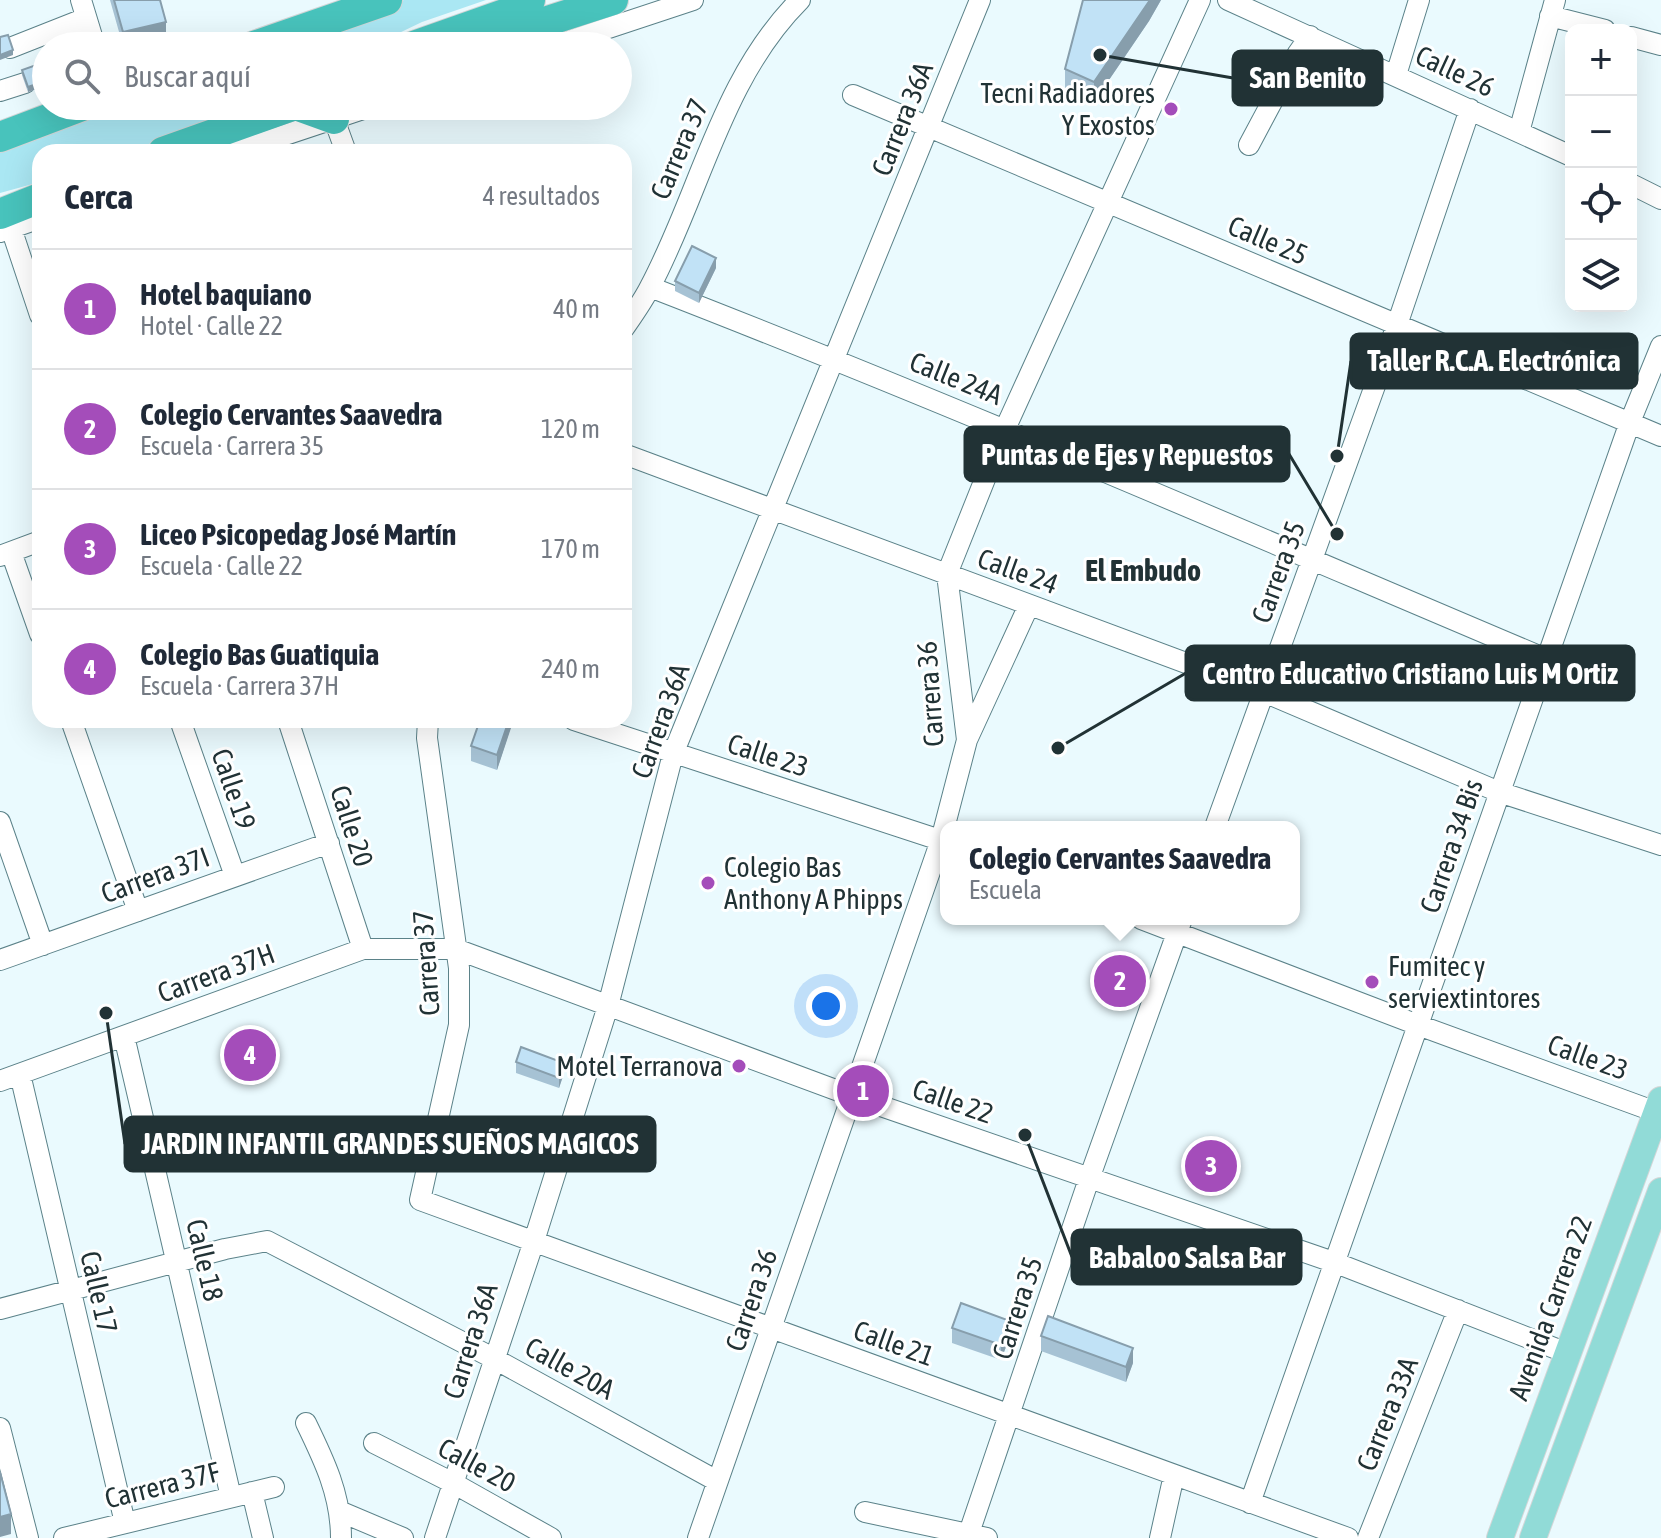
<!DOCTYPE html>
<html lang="es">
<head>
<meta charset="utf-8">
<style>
	body { margin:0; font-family:"Asap Condensed",sans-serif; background:#f6f6f7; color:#1f2937 }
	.controls { position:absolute; right:24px; top:24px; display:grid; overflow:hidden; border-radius:16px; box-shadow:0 8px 32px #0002 }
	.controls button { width:72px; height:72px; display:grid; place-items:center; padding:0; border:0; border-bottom:2px solid #e0e1e3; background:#fff; color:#1f2937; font:40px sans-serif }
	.you { position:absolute; left:826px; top:1006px; width:28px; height:28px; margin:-20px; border:6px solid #fff; border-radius:50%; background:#1a73e8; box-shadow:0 0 0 12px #1a73e833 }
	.badge { display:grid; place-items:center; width:52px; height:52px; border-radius:50%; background:#a44dba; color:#fff; font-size:26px; font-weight:700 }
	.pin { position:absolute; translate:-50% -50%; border:4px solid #fff; box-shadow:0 2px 8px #0006 }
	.popup { position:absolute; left:940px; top:821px; width:360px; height:104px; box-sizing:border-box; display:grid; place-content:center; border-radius:16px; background:#fff; filter:drop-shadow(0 2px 6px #0005); font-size:26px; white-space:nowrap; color:#747a83 }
	.popup b { font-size:30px; color:#1f2937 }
	.popup::after { content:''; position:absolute; left:50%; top:100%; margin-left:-16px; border:16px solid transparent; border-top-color:#fff }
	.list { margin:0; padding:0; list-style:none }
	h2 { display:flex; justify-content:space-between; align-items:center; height:104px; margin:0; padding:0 32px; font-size:34px }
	h2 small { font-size:26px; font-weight:400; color:#747a83 }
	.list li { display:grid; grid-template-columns:52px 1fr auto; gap:24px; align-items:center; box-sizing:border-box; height:120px; padding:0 32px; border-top:2px solid #e0e1e3 }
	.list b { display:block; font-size:30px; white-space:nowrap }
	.list p { margin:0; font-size:26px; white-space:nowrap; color:#747a83 }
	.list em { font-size:26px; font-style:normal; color:#747a83 }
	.icon { flex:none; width:44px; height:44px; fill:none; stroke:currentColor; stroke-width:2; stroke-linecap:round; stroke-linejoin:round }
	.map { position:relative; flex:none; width:1661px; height:1538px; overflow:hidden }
	.search { position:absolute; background:#fff; box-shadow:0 8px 32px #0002; left:32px; top:32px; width:600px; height:88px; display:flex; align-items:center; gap:20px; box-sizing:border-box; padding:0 28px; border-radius:44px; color:#747a83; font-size:30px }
	.panel { position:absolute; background:#fff; box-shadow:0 8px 32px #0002; left:32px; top:144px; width:600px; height:584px; border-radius:24px }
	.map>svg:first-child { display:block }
	.green { fill:#aae7f3 }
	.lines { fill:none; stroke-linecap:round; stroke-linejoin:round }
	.minor-casing { stroke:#5b8289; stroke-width:22 }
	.major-casing { stroke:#d3d6d7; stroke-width:28 }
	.highway-casing { stroke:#d3d6d7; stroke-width:32 }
	.minor { stroke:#fff; stroke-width:20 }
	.major { stroke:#91dbd7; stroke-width:26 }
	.highway { stroke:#48c3bc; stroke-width:30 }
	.wall { fill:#a6c2d4 }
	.shaded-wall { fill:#879eac }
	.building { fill:#c1e2f6; stroke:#879eac; stroke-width:2 }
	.poi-dot { fill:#a44dba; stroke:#fff; stroke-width:3 }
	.labels { text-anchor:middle; stroke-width:6; stroke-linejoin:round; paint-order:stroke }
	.street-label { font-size:28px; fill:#213235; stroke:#fff }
	.poi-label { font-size:28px; fill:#213235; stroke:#fff; text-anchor:end }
	.neighbourhood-label { font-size:30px; font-weight:bold; fill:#213235; stroke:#fff }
	.leader { fill:none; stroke:#213235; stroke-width:3 }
	.callout-dot { fill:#213235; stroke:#fff; stroke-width:3 }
	.callout { fill:#213235; stroke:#213235; stroke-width:3 }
	.callout-label { font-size:30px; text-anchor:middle; font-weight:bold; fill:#fff }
</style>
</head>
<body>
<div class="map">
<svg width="1661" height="1538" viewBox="0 0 1661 1538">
	<rect width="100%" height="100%" fill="#eafafe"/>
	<path class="green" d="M 404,0 L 486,0 L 422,22 L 372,46 L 278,46 Z
		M 111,106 L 262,106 L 125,152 L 40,152 L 40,182 L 0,193 L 0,147 Z"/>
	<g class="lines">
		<defs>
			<path id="minor" d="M 81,0 L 95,46
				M 1228,0 L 1571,156
				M 1550,16 L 1605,30
				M 1631,37 L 1661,45
				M 554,46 L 693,0
				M 10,48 L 86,18
				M 1396,75 L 1419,0
				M 0,91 L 25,83
				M 853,95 L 1661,436
				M 334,119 L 346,152
				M 1519,132 L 1555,0
				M 1249,145 L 1298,53 L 1310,36
				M 234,152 L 372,106
				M 1631,184 L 1661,199
				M 11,228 L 40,315
				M 0,232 L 40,218
				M 650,287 C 952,404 1248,533 1546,659
				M 624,328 C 633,315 643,301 650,287 C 701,191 721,79 800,0
				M 624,454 L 1264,692 L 1499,792 L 1661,845
				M 11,552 L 40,634
				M 0,556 L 40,541
				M 71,720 L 138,911
				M 180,720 L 235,876
				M 288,720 L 363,949
				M 428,720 L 427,738 L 459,968 L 459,1025 L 420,1200 L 1348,1538
				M 574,720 L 946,842
				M 967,740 L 1029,605
				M 0,822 L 43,945
				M 1215,827 L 1397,325 L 1470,109
				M 1141,919 L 1418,1025 L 1656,1112
				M 0,960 L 329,843
				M 124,1036 L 231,1497
				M 20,1074 L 125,1523
				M 0,1081 L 363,949 L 456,949 L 852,1096 L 1336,1263 L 1567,1353
				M 0,1309 L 225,1249 L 267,1241 L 493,1358 L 717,1481
				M 306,1423 C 324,1460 341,1495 341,1538
				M 0,1428 L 28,1538
				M 374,1443 L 453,1483 L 551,1538
				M 252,1492 L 263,1538
				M 1250,1503 L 1630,422 L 1661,346
				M 339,1511 L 403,1538
				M 865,1512 L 987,1538
				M 969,1533 L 1089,1179 L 1182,919
				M 64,1538 L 274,1487
				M 435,1538 L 534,1241 L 608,1006 L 673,754 L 980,0
				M 698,1538 L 941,840 L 967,740 L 947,574 L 1005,429 L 1200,0
				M 1160,1538 L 1174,1475
				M 1368,1538 L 1458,1310"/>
			<path id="major" d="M 1500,1538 L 1661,1100
				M 1533,1538 L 1661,1191"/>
			<path id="highway" d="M 254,46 L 387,0
				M 414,46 L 510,12 L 530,0
				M 470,46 L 613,0
				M 298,106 L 334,119
				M 0,137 L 82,106
				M 163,152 L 292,106
				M 0,214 L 40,198"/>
		</defs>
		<use href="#minor" class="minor-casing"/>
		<use href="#major" class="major-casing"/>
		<use href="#highway" class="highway-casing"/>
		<use href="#minor" class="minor"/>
		<use href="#major" class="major"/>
		<use href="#highway" class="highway"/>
	</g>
	<path class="wall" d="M 110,0 L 160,0 L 166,37 L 123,46 Z
		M 1083,0 L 1161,0 L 1149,21 L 1094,102 L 1065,89 L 1065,69 Z
		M 22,70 L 45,86 L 28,92 L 22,75 Z
		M 716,268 L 699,303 L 675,291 L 675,281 Z
		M 513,720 L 497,770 L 471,761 L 471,746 Z
		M 516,1062 L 564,1073 L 559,1088 L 516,1073 Z
		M 952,1328 L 1010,1336 L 1001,1360 L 952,1343 Z
		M 1041,1336 L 1133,1363 L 1126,1382 L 1041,1351 Z"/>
	<path class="shaded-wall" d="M 1150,0 L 1161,0 L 1149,21 L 1094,102 L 1094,82 Z
		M 166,22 L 166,37 L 123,46 L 123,32 Z
		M 13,50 L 13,55 L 0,60 L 0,55 Z
		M 45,81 L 45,86 L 28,92 L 28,87 Z
		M 716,258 L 716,268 L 699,303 L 699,293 Z
		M 509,720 L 513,720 L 513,722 L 497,770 L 497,755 Z
		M 564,1063 L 564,1073 L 559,1088 L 559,1078 Z
		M 1010,1321 L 1010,1336 L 1001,1360 L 1001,1345 Z
		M 1133,1348 L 1133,1363 L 1126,1382 L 1126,1367 Z
		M 11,1514 L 11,1534 L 0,1537 L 0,1517 Z"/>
	<path class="building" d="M 114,0 L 160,0 L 166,22 L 123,32 Z
		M 1083,0 L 1150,0 L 1094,82 L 1065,69 Z
		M 8,35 L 13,50 L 0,55 L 0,37 Z
		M 39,64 L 45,81 L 28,87 L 22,70 Z
		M 692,246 L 716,258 L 699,293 L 675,281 Z
		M 480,720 L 509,720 L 497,755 L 471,746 Z
		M 521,1047 L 564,1063 L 559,1078 L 516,1062 Z
		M 961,1303 L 1010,1321 L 1001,1345 L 952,1328 Z
		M 1048,1316 L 1133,1348 L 1126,1367 L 1041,1336 Z
		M 0,1472 L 11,1514 L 0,1517 Z"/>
	<g class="poi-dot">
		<circle cx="1171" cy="109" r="8"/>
		<circle cx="708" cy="883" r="8"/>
		<circle cx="1372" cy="982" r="8"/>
		<circle cx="739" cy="1066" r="8"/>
	</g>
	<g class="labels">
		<g class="street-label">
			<text transform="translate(1455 71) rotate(25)" y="10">Calle 26</text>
			<text transform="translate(902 119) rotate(-68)" y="10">Carrera 36A</text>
			<text transform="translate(679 149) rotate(-67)" y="10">Carrera 37</text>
			<text transform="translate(1268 240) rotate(23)" y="10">Calle 25</text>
			<text transform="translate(956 378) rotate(22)" y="10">Calle 24A</text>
			<text transform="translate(1018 571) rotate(20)" y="10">Calle 24</text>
			<text transform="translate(1278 572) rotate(-70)" y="10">Carrera 35</text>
			<text transform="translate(930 694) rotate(-94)" y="10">Carrera 36</text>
			<text transform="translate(660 721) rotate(-70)" y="10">Carrera 36A</text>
			<text transform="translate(768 755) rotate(18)" y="10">Calle 23</text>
			<text transform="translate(234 789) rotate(71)" y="10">Calle 19</text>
			<text transform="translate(352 826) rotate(72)" y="10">Calle 20</text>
			<text transform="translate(1451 846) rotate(-71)" y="10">Carrera 34 Bis</text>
			<text transform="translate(155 875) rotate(-20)" y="10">Carrera 37I</text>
			<text transform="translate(426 963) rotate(-94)" y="10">Carrera 37</text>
			<text transform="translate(216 973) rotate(-20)" y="10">Carrera 37H</text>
			<text transform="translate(1588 1057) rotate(20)" y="10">Calle 23</text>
			<text transform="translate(953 1101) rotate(19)" y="10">Calle 22</text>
			<text transform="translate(205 1260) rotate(77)" y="10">Calle 18</text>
			<text transform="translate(99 1292) rotate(77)" y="10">Calle 17</text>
			<text transform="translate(751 1300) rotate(-71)" y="10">Carrera 36</text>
			<text transform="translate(1017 1308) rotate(-72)" y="10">Carrera 35</text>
			<text transform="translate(1550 1308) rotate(-70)" y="10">Avenida Carrera 22</text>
			<text transform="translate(470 1341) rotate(-72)" y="10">Carrera 36A</text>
			<text transform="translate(894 1343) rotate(20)" y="10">Calle 21</text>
			<text transform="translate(570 1368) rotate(29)" y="10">Calle 20A</text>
			<text transform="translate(1387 1414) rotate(-68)" y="10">Carrera 33A</text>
			<text transform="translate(477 1465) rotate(28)" y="10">Calle 20</text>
			<text transform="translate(162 1485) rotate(-14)" y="10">Carrera 37F</text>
		</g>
		<g class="poi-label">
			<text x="1155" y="103">Tecni Radiadores<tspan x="1155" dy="32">Y Exostos</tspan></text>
			<text x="724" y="877" text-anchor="start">Colegio Bas<tspan x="724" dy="32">Anthony A Phipps</tspan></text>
			<text x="1388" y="976" text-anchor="start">Fumitec y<tspan x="1388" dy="32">serviextintores</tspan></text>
			<text x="723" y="1076">Motel Terranova</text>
		</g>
		<g class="neighbourhood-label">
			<text x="1143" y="581">El Embudo</text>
		</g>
	</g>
	<path class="leader" d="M1100 55L1233 78M1337 456L1351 361M1337 534L1289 454M1058 748L1186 673M106 1013L125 1144M1025 1135L1072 1257"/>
	<g class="callout-dot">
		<circle cx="1100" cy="55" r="8"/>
		<circle cx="1337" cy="456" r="8"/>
		<circle cx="1337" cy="534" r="8"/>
		<circle cx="1058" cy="748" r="8"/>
		<circle cx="106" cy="1013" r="8"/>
		<circle cx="1025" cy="1135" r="8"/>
	</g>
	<g class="callout">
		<rect x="1233" y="51" width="149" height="54" rx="8"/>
		<rect x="1351" y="334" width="286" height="54" rx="8"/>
		<rect x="965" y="427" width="324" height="54" rx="8"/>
		<rect x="1186" y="646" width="448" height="54" rx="8"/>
		<rect x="125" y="1117" width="530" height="54" rx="8"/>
		<rect x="1072" y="1230" width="229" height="54" rx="8"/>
	</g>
	<g class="callout-label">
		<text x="1308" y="88">San Benito</text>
		<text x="1494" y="371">Taller R.C.A. Electrónica</text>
		<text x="1127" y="465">Puntas de Ejes y Repuestos</text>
		<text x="1410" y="684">Centro Educativo Cristiano Luis M Ortiz</text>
		<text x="390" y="1154">JARDIN INFANTIL GRANDES SUEÑOS MAGICOS</text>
		<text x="1187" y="1268">Babaloo Salsa Bar</text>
	</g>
</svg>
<div class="controls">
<button>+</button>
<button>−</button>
<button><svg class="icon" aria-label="locate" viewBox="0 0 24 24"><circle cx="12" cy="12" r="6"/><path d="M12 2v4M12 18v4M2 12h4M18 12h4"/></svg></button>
<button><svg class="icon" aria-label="layers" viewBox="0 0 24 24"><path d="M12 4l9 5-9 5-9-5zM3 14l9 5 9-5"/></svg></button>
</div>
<div class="you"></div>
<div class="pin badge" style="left:863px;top:1091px">1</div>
<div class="pin badge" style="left:1120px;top:981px">2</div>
<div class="popup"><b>Colegio Cervantes Saavedra</b>Escuela</div>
<div class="pin badge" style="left:1211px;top:1166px">3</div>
<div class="pin badge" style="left:250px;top:1055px">4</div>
<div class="search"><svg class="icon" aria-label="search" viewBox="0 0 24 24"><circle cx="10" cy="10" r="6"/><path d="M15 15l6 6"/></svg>Buscar aquí</div>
<section class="panel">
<h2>Cerca<small>4 resultados</small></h2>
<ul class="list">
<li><span class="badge">1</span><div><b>Hotel baquiano</b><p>Hotel · Calle 22</p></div><em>40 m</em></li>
<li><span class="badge">2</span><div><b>Colegio Cervantes Saavedra</b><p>Escuela · Carrera 35</p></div><em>120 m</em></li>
<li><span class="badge">3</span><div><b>Liceo Psicopedag José Martín</b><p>Escuela · Calle 22</p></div><em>170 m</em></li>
<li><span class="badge">4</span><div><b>Colegio Bas Guatiquia</b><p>Escuela · Carrera 37H</p></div><em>240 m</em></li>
</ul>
</section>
</div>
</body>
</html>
